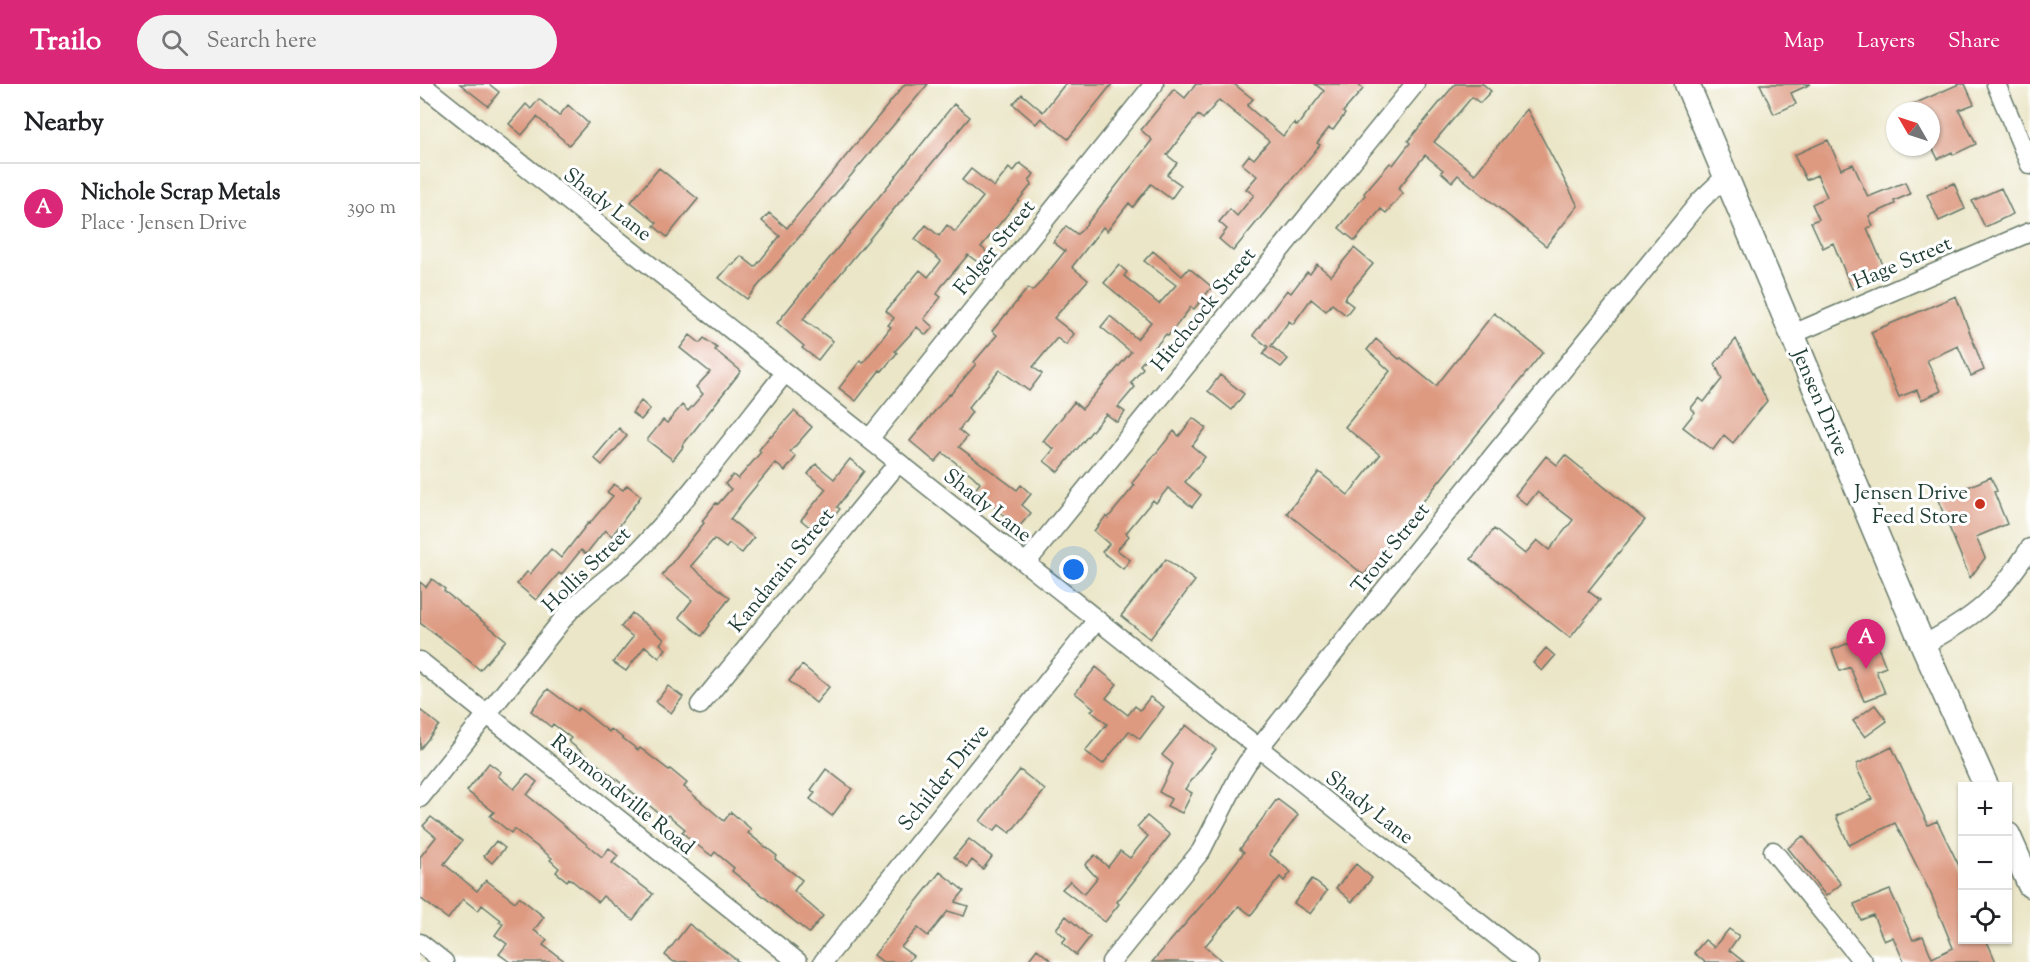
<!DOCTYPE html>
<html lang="en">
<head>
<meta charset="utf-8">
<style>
	body { margin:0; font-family:"Sorts Mill Goudy",serif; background:#f2f2f2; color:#202124 }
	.controls { position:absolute; right:18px; bottom:18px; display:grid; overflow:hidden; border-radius:0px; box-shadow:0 2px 4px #0004 }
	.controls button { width:54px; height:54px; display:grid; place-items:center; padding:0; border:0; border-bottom:2px solid #e0e0e0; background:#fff; color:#202124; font:30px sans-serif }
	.compass { position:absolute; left:1466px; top:18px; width:54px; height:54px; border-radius:50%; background:#fff; box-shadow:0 2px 4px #0004; rotate:309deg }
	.you { position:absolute; left:654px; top:486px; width:21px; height:21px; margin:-15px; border:4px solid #fff; border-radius:50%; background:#1a73e8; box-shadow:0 0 0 9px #1a73e833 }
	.badge { display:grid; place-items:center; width:39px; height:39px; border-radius:50%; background:#db2777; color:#fff; font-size:20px; font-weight:700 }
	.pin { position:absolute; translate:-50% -50px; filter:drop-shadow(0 2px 3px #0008) }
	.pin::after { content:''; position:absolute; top:32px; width:21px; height:18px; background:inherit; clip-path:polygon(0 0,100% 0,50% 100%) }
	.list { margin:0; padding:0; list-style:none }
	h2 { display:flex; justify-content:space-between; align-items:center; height:78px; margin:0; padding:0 24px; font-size:26px }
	h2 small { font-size:20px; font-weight:400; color:#757577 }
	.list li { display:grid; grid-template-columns:39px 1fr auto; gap:18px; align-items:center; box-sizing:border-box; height:90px; padding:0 24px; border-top:2px solid #e0e0e0 }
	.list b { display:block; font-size:22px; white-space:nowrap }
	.list p { margin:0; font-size:20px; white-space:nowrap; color:#757577 }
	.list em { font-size:20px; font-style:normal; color:#757577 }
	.icon { flex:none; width:33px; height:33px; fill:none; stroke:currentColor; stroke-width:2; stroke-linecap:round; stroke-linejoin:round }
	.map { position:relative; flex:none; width:1610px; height:878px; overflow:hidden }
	header { display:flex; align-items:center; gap:36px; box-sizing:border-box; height:84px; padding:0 30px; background:#db2777; color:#fff }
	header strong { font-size:28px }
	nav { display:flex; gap:33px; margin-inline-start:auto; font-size:21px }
	.search { width:420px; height:54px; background:#f2f2f2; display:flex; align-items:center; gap:15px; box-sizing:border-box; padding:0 21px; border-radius:33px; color:#757577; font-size:22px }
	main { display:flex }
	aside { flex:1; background:#fff }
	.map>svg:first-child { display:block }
	.building { fill:#dd9a81 }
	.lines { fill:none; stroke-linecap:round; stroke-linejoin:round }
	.minor-casing { stroke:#667868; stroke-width:21 }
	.major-casing { stroke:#667868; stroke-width:27 }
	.minor { stroke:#fff; stroke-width:18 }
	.major { stroke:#fff; stroke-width:24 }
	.poi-dot { fill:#c8321e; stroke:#fff; stroke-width:2 }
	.labels { text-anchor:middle; stroke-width:6; stroke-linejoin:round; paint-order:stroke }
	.street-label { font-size:21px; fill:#1f3d34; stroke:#fff }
	.poi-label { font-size:21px; fill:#1f3d34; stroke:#fff; text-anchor:end }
</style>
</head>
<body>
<header>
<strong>Trailo</strong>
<div class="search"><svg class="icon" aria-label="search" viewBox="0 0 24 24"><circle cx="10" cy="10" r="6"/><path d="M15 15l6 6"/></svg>Search here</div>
<nav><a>Map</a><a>Layers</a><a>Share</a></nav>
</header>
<main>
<aside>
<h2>Nearby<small></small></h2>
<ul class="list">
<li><span class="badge">A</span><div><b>Nichole Scrap Metals</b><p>Place · Jensen Drive</p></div><em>390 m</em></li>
</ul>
</aside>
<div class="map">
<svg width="1610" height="878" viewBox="0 0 1610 878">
	<rect width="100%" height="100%" fill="#fff"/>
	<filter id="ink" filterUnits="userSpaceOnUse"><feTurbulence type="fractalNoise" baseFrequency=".0167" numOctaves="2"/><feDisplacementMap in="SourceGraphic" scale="12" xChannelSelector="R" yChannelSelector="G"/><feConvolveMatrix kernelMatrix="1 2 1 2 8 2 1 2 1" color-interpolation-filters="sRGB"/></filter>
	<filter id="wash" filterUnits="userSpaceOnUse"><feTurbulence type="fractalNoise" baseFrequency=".008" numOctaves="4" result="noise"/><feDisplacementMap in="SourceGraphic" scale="24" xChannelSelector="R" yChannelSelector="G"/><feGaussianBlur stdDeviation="1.35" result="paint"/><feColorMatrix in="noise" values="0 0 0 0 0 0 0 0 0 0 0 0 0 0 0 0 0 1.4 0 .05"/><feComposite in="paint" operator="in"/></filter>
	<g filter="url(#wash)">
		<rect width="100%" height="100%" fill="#ebe6c8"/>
		<g id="blocks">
			<path class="building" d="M 40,0 L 69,0 L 79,8 L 68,22 Z
				M 485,0 L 508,0 L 327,215 L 299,194 L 311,180 L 313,181 L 321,172 L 335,183 L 360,152 L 342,137 L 349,129 L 367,144 Z
				M 645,0 L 692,0 L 648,55 L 621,34 L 616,40 L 593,20 L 602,10 L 623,28 Z
				M 776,0 L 814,0 L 833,15 L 827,22 L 863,52 L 874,39 L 877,42 L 904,7 L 895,0 L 937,0 L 943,5 L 923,28 L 925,30 L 913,46 L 909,44 L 897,59 L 900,61 L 813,167 L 799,155 L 807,145 L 799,138 L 810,125 L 817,132 L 834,111 L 826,105 L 837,92 L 822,80 L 829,71 L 834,75 L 849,57 L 799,16 L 783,35 L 778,31 L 747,71 L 757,79 L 747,91 L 761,101 L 751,115 L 731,100 L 713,123 L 709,119 L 687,147 L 683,143 L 652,183 L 668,196 L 634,234 L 654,250 L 646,261 L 637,254 L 613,283 L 622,290 L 609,307 L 580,286 L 548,324 L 552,328 L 539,346 L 547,353 L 539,363 L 597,406 L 601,401 L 611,410 L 602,421 L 611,429 L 598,444 L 555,406 L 560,399 L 552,391 L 523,369 L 515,378 L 490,357 L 529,310 L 530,311 L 556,280 L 554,278 L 577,251 L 572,247 L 589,227 L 608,204 L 612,207 L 618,201 L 645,167 L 633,158 L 646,142 L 657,150 L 662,146 L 732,56 L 721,46 L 754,5 L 765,14 Z
				M 1035,0 L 1063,0 L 1071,7 L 1060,19 L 1052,13 L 1014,58 L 1055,90 L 1107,25 L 1158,122 L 1126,162 L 1038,91 L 1032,98 L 1021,88 L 1023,86 L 1005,71 L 978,105 L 983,109 L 966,129 L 961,125 L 935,157 L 919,144 L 945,111 L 944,109 L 970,79 L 973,81 L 990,59 L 988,57 Z
				M 1340,0 L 1391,0 L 1371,9 L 1376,20 L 1354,30 Z
				M 1539,0 L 1545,0 L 1554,20 L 1539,26 L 1556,60 L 1533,71 L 1532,68 L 1518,75 L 1511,61 L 1511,27 L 1478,27 Z
				M 119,15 L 139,32 L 148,21 L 168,39 L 149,61 L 117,33 L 102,51 L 89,40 L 106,20 L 111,25 Z
				M 534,20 L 550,33 L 383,235 L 413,257 L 398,276 L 382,264 L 384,262 L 357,239 Z
				M 1408,56 L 1421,85 L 1433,80 L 1448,113 L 1485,98 L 1490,110 L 1474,117 L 1475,120 L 1449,132 L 1453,142 L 1447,144 L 1467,190 L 1432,205 L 1413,159 L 1403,164 L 1391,138 L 1399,135 L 1392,120 L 1407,113 L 1397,91 L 1386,96 L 1374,71 Z
				M 600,79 L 614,90 L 609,97 L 612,100 L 561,163 L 572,172 L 563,182 L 548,171 L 521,203 L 517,210 L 521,213 L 504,235 L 513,243 L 506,251 L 497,243 L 475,267 L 477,269 L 462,287 L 460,286 L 436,317 L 419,304 L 440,277 L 443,279 L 471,243 L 468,241 L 474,234 L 466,227 L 500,186 L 508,193 L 521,177 L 495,155 L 506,141 L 519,152 L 527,141 L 535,148 L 563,113 L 542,96 L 551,85 L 574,103 L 589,84 L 593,88 Z
				M 239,84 L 278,115 L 247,153 L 234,142 L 237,139 L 211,118 Z
				M 1534,99 L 1545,125 L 1519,137 L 1507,111 Z
				M 1581,104 L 1593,130 L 1565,143 L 1552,117 Z
				M 934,164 L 953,180 L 924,215 L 933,222 L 926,231 L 912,220 L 906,227 L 891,215 L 873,240 L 869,237 L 851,262 L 868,275 L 861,283 L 843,270 L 848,263 L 833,251 L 867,206 L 871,209 L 887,188 L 890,190 L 897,180 L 911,192 Z
				M 733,167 L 762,192 L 769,184 L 792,203 L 774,225 L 771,223 L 748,252 L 746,250 L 720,281 L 723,284 L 711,299 L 715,303 L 698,323 L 705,328 L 697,338 L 686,330 L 638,388 L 624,377 L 634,365 L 623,357 L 654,318 L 662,325 L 711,268 L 681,243 L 690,232 L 717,255 L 731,238 L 684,199 L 699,181 L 707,188 L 704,192 L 739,220 L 756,201 L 724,177 Z
				M 1536,212 L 1564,286 L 1551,292 L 1538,262 L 1507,276 L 1521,307 L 1501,316 L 1497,306 L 1479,313 L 1451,248 Z
				M 1074,229 L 1123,268 L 944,491 L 867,429 L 899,388 L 928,411 L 960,371 L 925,343 L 970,287 L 947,266 L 956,255 L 979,275 L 981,274 L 1016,302 Z
				M 270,251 L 280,259 L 284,254 L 297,264 L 295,266 L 321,287 L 262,362 L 263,363 L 253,376 L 227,356 L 243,336 L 247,339 L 262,321 L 268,327 L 283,310 L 276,303 L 290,288 L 260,264 Z
				M 1316,255 L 1347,317 L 1313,359 L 1304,351 L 1293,366 L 1263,343 L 1275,328 L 1271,324 L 1279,314 L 1284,318 L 1302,295 L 1295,280 Z
				M 800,291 L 824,310 L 812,326 L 788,307 Z
				M 221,317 L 230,325 L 221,336 L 212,329 Z
				M 374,327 L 392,343 L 370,368 L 376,373 L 365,387 L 355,379 L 326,414 L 310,435 L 334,454 L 322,469 L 309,460 L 306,464 L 294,455 L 271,482 L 310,514 L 289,540 L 290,541 L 282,552 L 259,533 L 272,516 L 242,491 L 284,439 L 282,437 L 296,419 L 298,420 L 311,405 L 305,400 L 313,391 L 318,395 L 341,368 L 339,366 L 350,352 L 351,353 Z
				M 773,334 L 786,344 L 772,362 L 785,373 L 765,398 L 781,411 L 772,423 L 748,404 L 736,419 L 733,416 L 706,449 L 709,452 L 697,466 L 710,476 L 703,485 L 682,468 L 689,460 L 674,447 L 686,432 L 688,434 L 715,401 L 712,399 L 754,347 L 759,352 Z
				M 199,344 L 207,352 L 182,381 L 174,374 Z
				M 1145,371 L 1225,436 L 1168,507 L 1180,516 L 1150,554 L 1051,475 L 1074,445 L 1105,470 L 1117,456 L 1129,466 L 1153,436 L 1117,408 L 1107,421 L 1095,411 L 1126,372 L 1137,381 Z
				M 430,375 L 444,387 L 417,423 L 420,425 L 404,445 L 397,439 L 392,445 L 381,436 L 406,405 L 388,390 L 396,380 L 414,395 Z
				M 1571,393 L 1577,407 L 1574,408 L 1587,440 L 1556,453 L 1565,474 L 1550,494 L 1518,416 Z
				M 194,400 L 203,406 L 207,401 L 221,412 L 192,452 L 185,446 L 166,470 L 161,466 L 141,491 L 139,489 L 116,516 L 97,500 L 107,488 L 110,490 L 131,465 L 141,474 L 168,439 L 169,440 L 193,412 L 187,408 Z
				M 746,475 L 775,497 L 730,555 L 701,532 Z
				M 12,495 L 25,505 L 24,507 L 86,556 L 60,586 L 35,565 L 0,539 L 0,498 L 6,503 Z
				M 212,529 L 244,555 L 240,560 L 246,565 L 239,574 L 225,562 L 206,587 L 193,578 L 213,553 L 201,543 Z
				M 1452,549 L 1466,583 L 1456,587 L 1465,609 L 1444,617 L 1430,583 L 1420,587 L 1412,566 Z
				M 1126,564 L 1135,572 L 1122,587 L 1113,579 Z
				M 382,581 L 409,603 L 396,619 L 369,597 Z
				M 676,583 L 697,600 L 686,614 L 708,631 L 715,622 L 720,626 L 730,613 L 744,623 L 720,655 L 709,647 L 683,680 L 665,667 L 687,640 L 671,627 L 674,624 L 655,609 Z
				M 248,602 L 263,613 L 251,629 L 236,618 Z
				M 128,605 L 157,627 L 159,624 L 189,648 L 191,645 L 218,666 L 220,664 L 249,686 L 250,685 L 267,699 L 264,703 L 304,737 L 311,728 L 331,745 L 328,749 L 357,772 L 355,775 L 382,796 L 374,807 L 403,832 L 389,849 L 312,787 L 314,784 L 295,768 L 292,772 L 273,758 L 262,748 L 265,745 L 248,731 L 245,734 L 148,657 L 151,654 L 133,640 L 131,643 L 111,627 Z
				M 1455,621 L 1467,637 L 1445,653 L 1433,637 Z
				M 0,626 L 19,641 L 0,665 Z
				M 766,641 L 796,665 L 765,705 L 772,709 L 762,729 L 747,722 L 751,715 L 739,708 L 753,680 L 742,671 Z
				M 1472,663 L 1508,741 L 1517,737 L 1542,788 L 1542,855 L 1566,855 L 1576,878 L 1484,878 L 1473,853 L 1464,857 L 1453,831 L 1441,836 L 1434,820 L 1470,806 L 1493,856 L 1503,852 L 1512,874 L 1533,864 L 1511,810 L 1475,739 L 1429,761 L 1416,732 L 1452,715 L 1437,685 L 1437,680 Z
				M 69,679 L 81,688 L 78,692 L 94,705 L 107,690 L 117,698 L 107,711 L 182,773 L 189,764 L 198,772 L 192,779 L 233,810 L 213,836 L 183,812 L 178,818 L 149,794 L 147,797 L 136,788 L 139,784 L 130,776 L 132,774 L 94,745 L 91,749 L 70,732 L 74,728 L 47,707 Z
				M 406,685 L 432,705 L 412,732 L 390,715 L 395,709 L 391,706 Z
				M 600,686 L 625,706 L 590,749 L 579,741 L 574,747 L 560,737 Z
				M 857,715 L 878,731 L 849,770 L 871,788 L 864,797 L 860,793 L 831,831 L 819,822 L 785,862 L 803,878 L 732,878 L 794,807 L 824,768 L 820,765 Z
				M 727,732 L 750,751 L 697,818 L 699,820 L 685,838 L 642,805 L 650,797 L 664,810 L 677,794 L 665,781 L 675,771 L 688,783 L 700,767 L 710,774 L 728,752 L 717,743 Z
				M 11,733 L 42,757 L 24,780 L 57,807 L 66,796 L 95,818 L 99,813 L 124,833 L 114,846 L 127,856 L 123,861 L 146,878 L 90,878 L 79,870 L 87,860 L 75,851 L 83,840 L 79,838 L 81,836 L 62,821 L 58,827 L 43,815 L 28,835 L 0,814 L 0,773 L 16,753 L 3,742 Z
				M 1383,752 L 1421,800 L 1406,812 L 1368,764 Z
				M 549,755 L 572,773 L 563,785 L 552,776 L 547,783 L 534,773 Z
				M 76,757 L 85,764 L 72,779 L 64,772 Z
				M 936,780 L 952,794 L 932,818 L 916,804 Z
				M 520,788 L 544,807 L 535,818 L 548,822 L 544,832 L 528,827 L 508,852 L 498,844 L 481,863 L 493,872 L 488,878 L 463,878 L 454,871 Z
				M 892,795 L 907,807 L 890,830 L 874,819 Z
				M 646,832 L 670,853 L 656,871 L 642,859 L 646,854 L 636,845 Z
				M 269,840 L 298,862 L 319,878 L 254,878 L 245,871 Z
				M 1309,845 L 1319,852 L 1309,866 L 1324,878 L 1285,878 L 1274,869 L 1285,856 L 1294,863 Z
				M 617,865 L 633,878 L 607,878 Z"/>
		</g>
	</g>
	<g filter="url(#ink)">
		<use href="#blocks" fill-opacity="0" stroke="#667868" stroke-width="1.5"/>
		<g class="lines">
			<defs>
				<path id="minor" d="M 1,0 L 1109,878
					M 1576,0 L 1610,81
					M 1373,250 L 1610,148
					M 449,355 L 734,0
					M 606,479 L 995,0
					M 1503,561 C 1557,532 1577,515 1610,464
					M 0,577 L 378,878
					M 280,621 L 478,379
					M 0,714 L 147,530 C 169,505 199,488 222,463 C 273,409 318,348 364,290
					M 1353,767 L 1443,878
					M 0,859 L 24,878
					M 403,878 L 677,536
					M 691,878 L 781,767 L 819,692 L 827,679 L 961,510 L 1280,117 L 1305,93"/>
				<path id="major" d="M 1267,0 L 1503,561 L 1566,702
					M 1588,751 L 1610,801"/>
			</defs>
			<use href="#minor" class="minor-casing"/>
			<use href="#major" class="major-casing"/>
			<use href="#minor" class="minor"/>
			<use href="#major" class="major"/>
		</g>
	</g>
	<circle class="poi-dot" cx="1560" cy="420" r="6"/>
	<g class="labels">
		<g class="street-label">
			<text transform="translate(188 120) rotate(38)" y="7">Shady Lane</text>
			<text transform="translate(574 163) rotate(-51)" y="7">Folger Street</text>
			<text transform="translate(1482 178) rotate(-23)" y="7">Hage Street</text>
			<text transform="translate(783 225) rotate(-51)" y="7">Hitchcock Street</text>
			<text transform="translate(1401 318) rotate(67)" y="7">Jensen Drive</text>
			<text transform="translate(568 421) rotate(38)" y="7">Shady Lane</text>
			<text transform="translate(970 464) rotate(-51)" y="7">Trout Street</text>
			<text transform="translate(166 485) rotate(-44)" y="7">Hollis Street</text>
			<text transform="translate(361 486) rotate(-51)" y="7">Kandarain Street</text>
			<text transform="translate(523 693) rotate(-51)" y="7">Schilder Drive</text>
			<text transform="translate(203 710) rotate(39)" y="7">Raymondville Road</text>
			<text transform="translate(950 723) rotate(38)" y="7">Shady Lane</text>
		</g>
		<g class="poi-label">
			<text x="1548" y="415">Jensen Drive<tspan x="1548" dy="24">Feed Store</tspan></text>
		</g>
	</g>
</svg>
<div class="controls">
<button>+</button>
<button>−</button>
<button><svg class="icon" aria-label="locate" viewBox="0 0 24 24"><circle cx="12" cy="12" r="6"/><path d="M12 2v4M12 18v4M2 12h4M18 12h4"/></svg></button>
</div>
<svg class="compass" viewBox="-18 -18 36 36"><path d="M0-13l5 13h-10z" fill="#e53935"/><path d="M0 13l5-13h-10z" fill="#757577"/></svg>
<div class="you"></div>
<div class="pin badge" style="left:1446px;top:585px">A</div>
</div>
</main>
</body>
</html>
